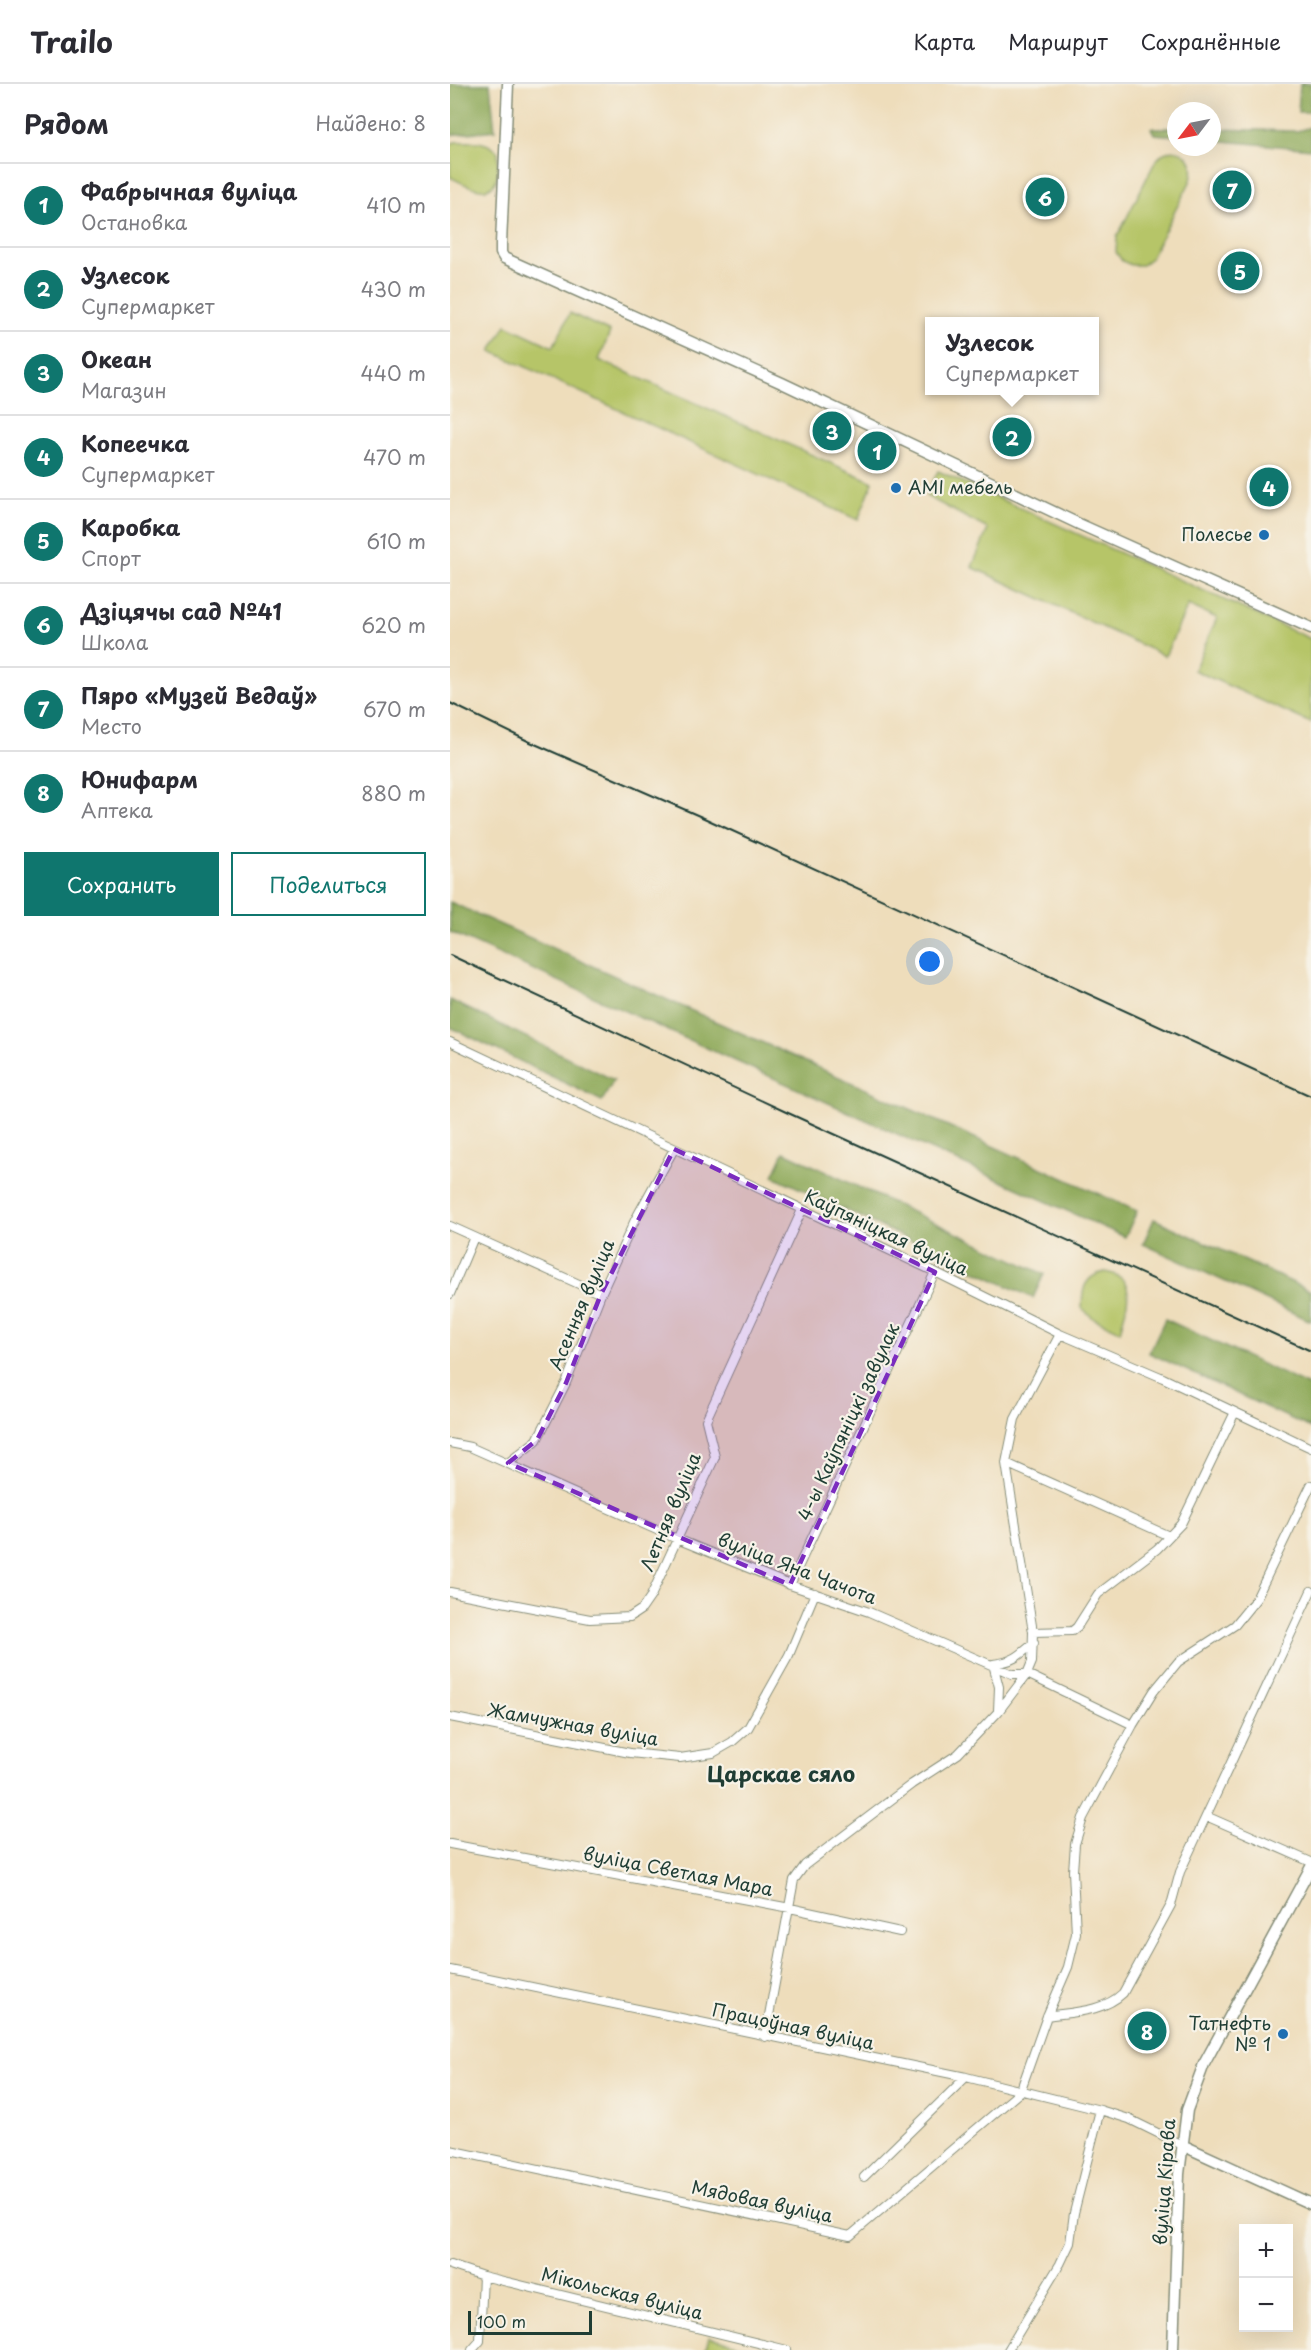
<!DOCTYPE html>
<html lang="ru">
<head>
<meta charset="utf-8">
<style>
	body { margin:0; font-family:"Playpen Sans",sans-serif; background:#f2f2f3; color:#2b2b33 }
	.controls { position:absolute; right:18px; bottom:18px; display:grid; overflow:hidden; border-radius:0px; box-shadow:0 6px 24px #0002 }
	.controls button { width:54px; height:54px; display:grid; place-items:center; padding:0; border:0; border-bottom:2px solid #e1e1e2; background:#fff; color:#2b2b33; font:30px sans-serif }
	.compass { position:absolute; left:717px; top:18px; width:54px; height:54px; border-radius:50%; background:#fff; box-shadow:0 6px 24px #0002; rotate:238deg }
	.scale { position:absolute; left:18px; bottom:15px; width:124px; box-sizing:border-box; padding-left:6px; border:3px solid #1f3d34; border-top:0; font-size:16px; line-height:21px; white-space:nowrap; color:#1f3d34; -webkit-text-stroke:4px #f7f3e8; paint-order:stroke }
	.you { position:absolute; left:480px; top:878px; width:21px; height:21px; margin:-15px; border:4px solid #fff; border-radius:50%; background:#1a73e8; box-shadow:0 0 0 9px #1a73e833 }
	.badge { display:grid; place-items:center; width:39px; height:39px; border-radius:50%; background:#0f766e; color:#fff; font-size:20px; font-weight:700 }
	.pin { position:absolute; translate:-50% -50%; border:3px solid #fff; box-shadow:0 2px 6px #0006 }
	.popup { position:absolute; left:475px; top:233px; width:174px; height:78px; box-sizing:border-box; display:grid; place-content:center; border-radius:0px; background:#fff; filter:drop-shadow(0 2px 4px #0005); font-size:20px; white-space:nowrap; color:#7c7c81 }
	.popup b { font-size:22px; color:#2b2b33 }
	.popup::after { content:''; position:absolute; left:50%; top:100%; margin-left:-12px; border:12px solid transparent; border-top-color:#fff }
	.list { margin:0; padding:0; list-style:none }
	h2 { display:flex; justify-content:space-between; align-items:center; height:78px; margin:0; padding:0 24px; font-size:26px }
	h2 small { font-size:20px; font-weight:400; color:#7c7c81 }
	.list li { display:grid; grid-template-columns:39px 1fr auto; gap:18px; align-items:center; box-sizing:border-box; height:84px; padding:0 24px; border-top:2px solid #e1e1e2 }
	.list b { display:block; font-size:22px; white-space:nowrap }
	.list p { margin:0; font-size:20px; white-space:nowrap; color:#7c7c81 }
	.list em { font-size:20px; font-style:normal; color:#7c7c81 }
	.actions { display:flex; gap:12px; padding:18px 24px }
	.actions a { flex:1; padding:14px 0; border:2px solid #0f766e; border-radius:0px; text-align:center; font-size:21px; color:#0f766e }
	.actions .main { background:#0f766e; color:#fff }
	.map { position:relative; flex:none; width:861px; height:2266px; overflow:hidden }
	header { display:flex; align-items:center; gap:36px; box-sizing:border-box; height:84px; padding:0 30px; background:#fff; border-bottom:2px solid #e1e1e2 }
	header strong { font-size:28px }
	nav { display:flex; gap:33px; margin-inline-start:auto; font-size:21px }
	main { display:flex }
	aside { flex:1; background:#fff }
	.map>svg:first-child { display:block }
	.green { fill:#b6c568; stroke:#6a814e; stroke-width:1.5 }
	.forest { fill:#90aa5c; stroke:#587448; stroke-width:1.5 }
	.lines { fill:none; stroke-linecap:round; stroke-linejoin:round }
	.street-casing { stroke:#868d78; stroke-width:10 }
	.secondary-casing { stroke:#868d78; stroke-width:13 }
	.street { stroke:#fff; stroke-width:8 }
	.secondary { stroke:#fff; stroke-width:10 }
	.rail { stroke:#1f3d34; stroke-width:2 }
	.marked { fill:#7b2cbf; fill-opacity:0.2; stroke:#7b2cbf; stroke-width:4.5; stroke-dasharray:12 8; stroke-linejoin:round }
	.poi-dot { fill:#1f6fb2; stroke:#f7f3e8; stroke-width:2 }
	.labels { text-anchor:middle; stroke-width:4.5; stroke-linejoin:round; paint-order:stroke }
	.poi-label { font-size:18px; fill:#1f3d34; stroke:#f7f3e8; text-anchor:end }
	.street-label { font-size:18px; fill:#1f3d34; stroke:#f7f3e8 }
	.quarter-label { font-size:21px; font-weight:bold; fill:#1f3d34; stroke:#f7f3e8 }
</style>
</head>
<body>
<header>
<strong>Trailo</strong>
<nav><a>Карта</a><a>Маршрут</a><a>Сохранённые</a></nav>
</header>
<main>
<aside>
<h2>Рядом<small>Найдено: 8</small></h2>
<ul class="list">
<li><span class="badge">1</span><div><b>Фабрычная вуліца</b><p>Остановка</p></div><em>410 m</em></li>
<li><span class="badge">2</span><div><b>Узлесок</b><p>Супермаркет</p></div><em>430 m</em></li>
<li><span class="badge">3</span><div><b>Океан</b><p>Магазин</p></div><em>440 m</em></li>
<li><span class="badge">4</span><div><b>Копеечка</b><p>Супермаркет</p></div><em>470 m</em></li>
<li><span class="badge">5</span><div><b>Каробка</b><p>Спорт</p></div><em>610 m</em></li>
<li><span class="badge">6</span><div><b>Дзіцячы сад №41</b><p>Школа</p></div><em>620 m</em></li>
<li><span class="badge">7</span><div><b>Пяро «Музей Ведаў»</b><p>Место</p></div><em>670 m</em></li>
<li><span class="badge">8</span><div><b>Юнифарм</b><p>Аптека</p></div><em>880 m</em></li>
</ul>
<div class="actions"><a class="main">Сохранить</a><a>Поделиться</a></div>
</aside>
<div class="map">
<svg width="861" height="2266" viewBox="0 0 861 2266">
	<rect width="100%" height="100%" fill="#f7f3e8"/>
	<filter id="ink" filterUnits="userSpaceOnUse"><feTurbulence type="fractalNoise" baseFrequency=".0167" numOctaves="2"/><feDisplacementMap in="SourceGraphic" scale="12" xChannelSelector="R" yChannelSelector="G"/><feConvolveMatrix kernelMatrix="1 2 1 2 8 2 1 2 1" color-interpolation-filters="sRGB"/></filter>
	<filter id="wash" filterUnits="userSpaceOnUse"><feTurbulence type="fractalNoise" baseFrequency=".008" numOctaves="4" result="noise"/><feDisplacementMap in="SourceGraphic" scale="24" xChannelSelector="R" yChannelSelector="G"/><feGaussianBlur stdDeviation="1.35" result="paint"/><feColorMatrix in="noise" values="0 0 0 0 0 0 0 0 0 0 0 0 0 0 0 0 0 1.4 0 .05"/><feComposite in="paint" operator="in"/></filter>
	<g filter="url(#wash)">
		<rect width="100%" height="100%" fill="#edb"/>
		<path class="green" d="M 5,58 C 22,58 35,55 48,68 C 48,76 49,86 47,93 C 41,117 12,99 0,93 L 0,60 Z
			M 722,66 C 738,67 746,80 741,96 L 700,175 L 692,181 L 681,181 L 672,177 L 666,168 L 667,153 L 705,78 L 712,70 Z
			M 789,167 L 809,181 L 792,207 L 771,192 Z
			M 120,229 L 160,248 L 149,276 L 423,398 L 408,436 L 41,267 L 56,241 L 103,263 Z
			M 488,387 L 861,555 L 861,639 L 744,586 L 767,534 L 738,521 L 715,572 L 522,483 L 538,445 L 476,412 Z
			M 655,1188 C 690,1193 676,1223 670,1247 L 643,1234 L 632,1224 C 632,1205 634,1192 655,1188 Z
			M 259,2253 L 310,2266 L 255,2266 Z"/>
		<path class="forest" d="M 0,0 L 40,0 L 45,46 L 0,51 Z
			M 850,0 L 861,0 L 860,28 L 848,28 Z
			M 861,43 L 861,65 L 762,56 L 762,45 L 847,47 Z
			M 701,44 L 726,44 L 726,52 L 704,50 Z
			M 0,818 L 687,1127 L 675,1153 L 0,848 Z
			M 0,916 L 164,996 L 152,1017 L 0,943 Z
			M 334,1068 L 594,1190 L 583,1214 L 323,1092 Z
			M 704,1135 L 861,1207 L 861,1237 L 693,1160 Z
			M 715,1235 L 861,1303 L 861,1344 L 699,1269 Z"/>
	</g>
	<g filter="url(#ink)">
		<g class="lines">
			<defs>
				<path id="street" d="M 0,958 L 485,1188 L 610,1250 L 713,1294 L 861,1364
					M 0,1142 L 151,1210
					M 0,1210 L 24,1153
					M 0,1359 L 20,1363 L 227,1455 L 340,1501 L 419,1528 L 562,1590 L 577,1590 L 683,1641
					M 58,1379 L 87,1356 L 116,1299 L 151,1210 L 185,1136 L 224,1065
					M 556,1379 L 719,1452
					M 340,1501 L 485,1188
					M 0,1508 L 140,1535 L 180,1533 L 192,1525 L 201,1512 L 265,1373 L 256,1336 L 352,1126
					M 583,1548 L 622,1547 L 627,1543 L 648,1510 L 707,1465 L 731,1440 L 785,1328
					M 548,1627 L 549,1603 L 543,1580 C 563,1578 569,1572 584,1559
					M 0,1633 L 180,1669 L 230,1674 L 263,1669 L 282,1658 L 298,1644 L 339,1571 L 365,1509
					M 756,1732 L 861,1778
					M 0,1760 L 340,1824 L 450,1848
					M 0,1886 L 516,1993 L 650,2026 L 679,2035 L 732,2061
					M 597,1932 C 623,1928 653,1928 673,1909 L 721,1821 L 730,1788 L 861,1507
					M 315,1953 L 344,1796 L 355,1781 L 462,1700 L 508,1670 L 548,1628 L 577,1590 L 582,1578 L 583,1548 L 556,1379 L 565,1335 L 610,1250
					M 0,2066 L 400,2152 L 570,2008 L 597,1932 L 618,1883 L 626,1850 L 623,1787 L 625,1760 L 633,1734 L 683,1641 L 704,1607 L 728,1578 L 785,1541 L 806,1515 L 861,1401
					M 414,2093 L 516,1993
					M 0,2181 L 33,2192 L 337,2266
					M 22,2266 L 30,2257 L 33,2192
					M 558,2266 L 610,2180 L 620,2159 L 624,2129 L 650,2026"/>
				<path id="secondary" d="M 58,0 L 51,160 L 51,169 L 54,174 L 332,299 L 629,440 L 861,544
					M 732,2061 L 861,2120
					M 723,2266 L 729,2090 L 737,2026 L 754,1980 L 861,1783"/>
			</defs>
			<use href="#street" class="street-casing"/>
			<use href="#secondary" class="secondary-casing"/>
			<use href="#street" class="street"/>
			<use href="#secondary" class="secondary"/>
			<path class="rail" d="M 0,619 L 78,657 L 254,734 L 861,1012
				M 0,871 L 336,1028 L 861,1267"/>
		</g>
	</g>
	<path class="marked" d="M 224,1065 L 485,1188 L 340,1501 L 58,1379 L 87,1356 L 116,1299 L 151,1210 Z"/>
	<g class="poi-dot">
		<circle cx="446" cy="404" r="6"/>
		<circle cx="814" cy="451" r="6"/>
		<circle cx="833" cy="1950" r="6"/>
	</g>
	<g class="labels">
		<g class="poi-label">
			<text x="458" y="410" text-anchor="start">AMI мебель</text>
			<text x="802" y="457">Полесье</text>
			<text x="821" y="1946">Татнефть<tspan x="821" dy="21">№ 1</tspan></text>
		</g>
		<g class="street-label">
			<text transform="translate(436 1149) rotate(25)" y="6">Каўпяніцкая вуліца</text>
			<text transform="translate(132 1221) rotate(-67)" y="6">Асенняя вуліца</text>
			<text transform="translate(399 1338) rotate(-65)" y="6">4-ы Каўпяніцкі завулак</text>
			<text transform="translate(221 1428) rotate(-67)" y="6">Летняя вуліца</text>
			<text transform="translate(347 1485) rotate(21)" y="6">вуліца Яна Чачота</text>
			<text transform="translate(123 1641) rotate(10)" y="6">Жамчужная вуліца</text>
			<text transform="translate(228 1788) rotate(11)" y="6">вуліца Светлая Мара</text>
			<text transform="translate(343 1943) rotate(12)" y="6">Працоўная вуліца</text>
			<text transform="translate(715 2098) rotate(-86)" y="6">вуліца Кірава</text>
			<text transform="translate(312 2118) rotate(12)" y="6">Мядовая вуліца</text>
			<text transform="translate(172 2210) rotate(14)" y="6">Мікольская вуліца</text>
		</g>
		<g class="quarter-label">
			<text x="331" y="1698">Царскае сяло</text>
		</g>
	</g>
</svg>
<div class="controls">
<button>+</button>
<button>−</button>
</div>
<svg class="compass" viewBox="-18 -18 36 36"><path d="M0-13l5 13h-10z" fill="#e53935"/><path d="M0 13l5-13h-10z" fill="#7c7c81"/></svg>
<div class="scale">100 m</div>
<div class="you"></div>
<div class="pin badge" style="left:427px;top:367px">1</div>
<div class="pin badge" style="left:562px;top:353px">2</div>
<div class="popup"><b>Узлесок</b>Супермаркет</div>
<div class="pin badge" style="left:382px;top:347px">3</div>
<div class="pin badge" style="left:819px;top:403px">4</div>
<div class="pin badge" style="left:790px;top:187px">5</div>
<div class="pin badge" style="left:595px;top:113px">6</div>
<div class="pin badge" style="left:782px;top:106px">7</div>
<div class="pin badge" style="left:697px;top:1947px">8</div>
</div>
</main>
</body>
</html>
